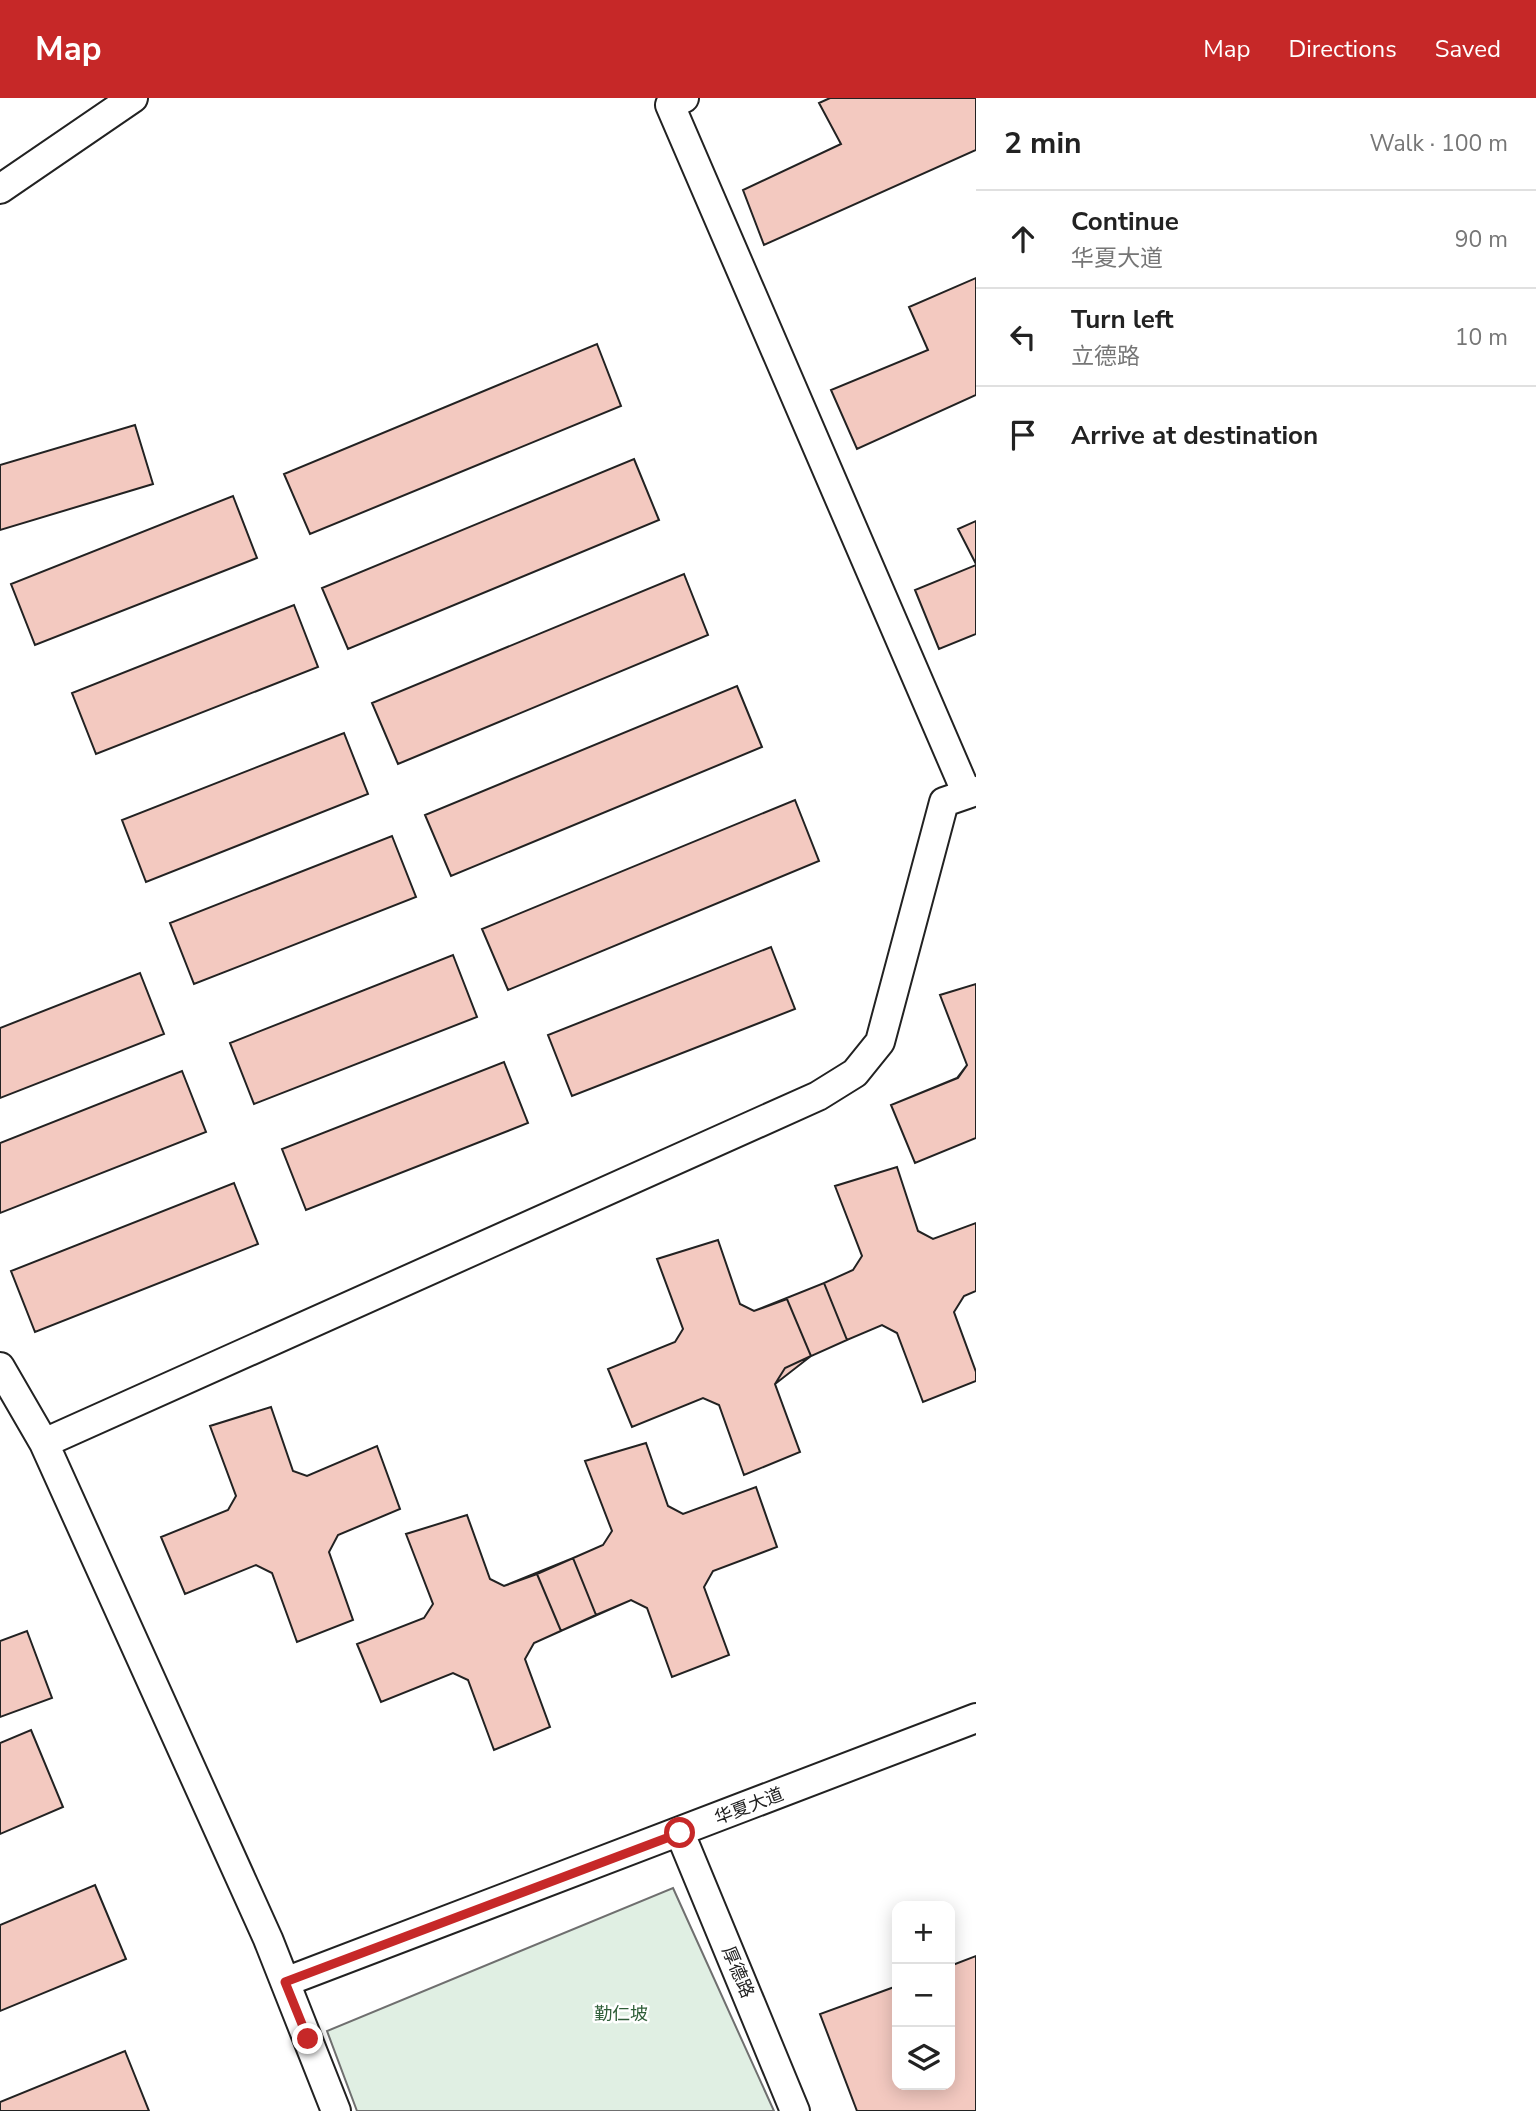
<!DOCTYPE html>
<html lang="en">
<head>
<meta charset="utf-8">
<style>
	body { margin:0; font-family:"Nunito Sans","Noto Sans SC",sans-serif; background:#f2f2f2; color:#222 }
	.controls { position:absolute; right:21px; bottom:21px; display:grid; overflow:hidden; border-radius:14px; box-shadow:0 4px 18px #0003 }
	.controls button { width:63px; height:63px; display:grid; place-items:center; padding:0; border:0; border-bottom:2px solid #e0e0e0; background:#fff; color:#222; font:35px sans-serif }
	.stop { position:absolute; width:21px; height:21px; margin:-16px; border:5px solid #c62828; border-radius:50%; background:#fff }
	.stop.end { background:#c62828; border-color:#fff; box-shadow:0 2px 7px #0008 }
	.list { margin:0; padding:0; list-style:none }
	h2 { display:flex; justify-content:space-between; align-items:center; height:91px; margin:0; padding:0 28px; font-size:30px }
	h2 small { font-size:23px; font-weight:400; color:#767676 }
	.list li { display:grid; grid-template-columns:46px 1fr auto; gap:21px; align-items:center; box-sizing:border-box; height:98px; padding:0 28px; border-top:2px solid #e0e0e0 }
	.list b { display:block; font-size:26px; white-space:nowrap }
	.list p { margin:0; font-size:23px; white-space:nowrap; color:#767676 }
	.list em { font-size:23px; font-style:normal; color:#767676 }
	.icon { flex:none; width:38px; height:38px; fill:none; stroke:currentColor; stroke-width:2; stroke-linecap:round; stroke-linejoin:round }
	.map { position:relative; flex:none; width:976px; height:2013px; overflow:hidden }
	header { display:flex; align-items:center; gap:42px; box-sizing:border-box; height:98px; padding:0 35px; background:#c62828; color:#fff }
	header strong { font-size:33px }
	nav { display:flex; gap:38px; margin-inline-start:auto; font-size:24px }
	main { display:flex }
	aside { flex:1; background:#fff }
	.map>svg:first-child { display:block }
	.green { fill:#e0efe3; stroke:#6f6f6f; stroke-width:2 }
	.building { fill:#f3c9c0; stroke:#222; stroke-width:2 }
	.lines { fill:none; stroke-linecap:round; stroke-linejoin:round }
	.street-casing { stroke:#222; stroke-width:32 }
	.street { stroke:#fff; stroke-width:28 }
	.route { stroke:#c62828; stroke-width:9 }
	.labels { text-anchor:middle; stroke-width:5; stroke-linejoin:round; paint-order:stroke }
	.street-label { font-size:18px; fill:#222; stroke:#fff }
	.park-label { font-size:18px; fill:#2f5e38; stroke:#fff }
</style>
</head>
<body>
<header>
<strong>Map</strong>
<nav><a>Map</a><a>Directions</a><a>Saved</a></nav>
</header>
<main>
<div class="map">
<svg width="976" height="2013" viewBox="0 0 976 2013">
	<rect width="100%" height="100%" fill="#fff"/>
	<path class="green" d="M 673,1790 L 774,2013 L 357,2013 L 327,1933 Z"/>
	<path class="building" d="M 830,0 L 976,0 L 976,52 L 764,147 L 743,92 L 841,46 L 819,5 Z
		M 976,180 L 976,297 L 857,351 L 831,292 L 928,252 L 909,209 Z
		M 597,246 L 621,308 L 310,436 L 284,376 Z
		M 135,327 L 153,386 L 0,432 L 0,367 Z
		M 634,361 L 659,422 L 348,551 L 322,490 Z
		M 233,398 L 257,460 L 35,547 L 11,486 Z
		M 976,423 L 976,466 L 958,431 Z
		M 976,467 L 976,536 L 939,551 L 915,492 Z
		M 684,476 L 708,537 L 398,666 L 372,605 Z
		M 294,507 L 318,569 L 96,656 L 72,595 Z
		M 737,588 L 762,649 L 451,778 L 425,717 Z
		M 344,635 L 368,696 L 146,784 L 122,722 Z
		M 795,702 L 819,763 L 508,892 L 482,831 Z
		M 392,738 L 416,799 L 194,886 L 170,825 Z
		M 771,849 L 795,911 L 572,998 L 548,937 Z
		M 453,857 L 477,919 L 254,1006 L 230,945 Z
		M 140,875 L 164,936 L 0,1000 L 0,930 Z
		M 976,886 L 976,1040 L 915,1065 L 891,1007 L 958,980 L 967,967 L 940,897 Z
		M 976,886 L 976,1040 L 915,1065 L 891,1007 L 957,980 L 967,967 L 940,897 Z
		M 504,964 L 528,1025 L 306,1112 L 282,1051 Z
		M 182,973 L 206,1034 L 0,1115 L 0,1045 Z
		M 897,1069 L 918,1133 L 933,1141 L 976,1125 L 976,1193 L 964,1198 L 954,1214 L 976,1274 L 976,1283 L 923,1304 L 897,1235 L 882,1227 L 847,1242 L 824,1185 L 853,1172 L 862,1158 L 835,1088 Z
		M 897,1069 L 918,1133 L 933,1141 L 976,1125 L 976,1193 L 964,1198 L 954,1214 L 976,1274 L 976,1283 L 923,1304 L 897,1235 L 882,1227 L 847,1242 L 824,1185 L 853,1172 L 862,1158 L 835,1088 Z
		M 234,1085 L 258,1146 L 35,1234 L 11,1173 Z
		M 718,1142 L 740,1206 L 754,1213 L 787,1201 L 811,1258 L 785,1270 L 775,1286 L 800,1354 L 744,1377 L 719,1307 L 703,1300 L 632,1329 L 608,1271 L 675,1244 L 683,1231 L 657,1161 Z
		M 718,1142 L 740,1206 L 754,1213 L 824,1185 L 847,1242 L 811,1258 L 775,1286 L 800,1354 L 744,1377 L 719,1307 L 703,1300 L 632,1329 L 608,1271 L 675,1244 L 683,1231 L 657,1161 Z
		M 271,1309 L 293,1373 L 307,1378 L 377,1348 L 400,1411 L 338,1437 L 329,1454 L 353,1522 L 297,1544 L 272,1475 L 256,1467 L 185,1496 L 161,1439 L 228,1412 L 236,1398 L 210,1328 Z
		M 646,1345 L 668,1408 L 683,1416 L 756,1389 L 777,1449 L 713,1473 L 704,1489 L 729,1557 L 672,1579 L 647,1510 L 631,1502 L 561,1533 L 537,1476 L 603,1447 L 612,1433 L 585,1363 Z
		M 646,1345 L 668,1408 L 683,1416 L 756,1389 L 777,1449 L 713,1473 L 704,1489 L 729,1557 L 672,1579 L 647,1510 L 631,1502 L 596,1517 L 573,1460 L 603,1447 L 612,1433 L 585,1363 Z
		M 467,1417 L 490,1481 L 504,1488 L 573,1460 L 596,1517 L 534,1545 L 525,1561 L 550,1629 L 494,1652 L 468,1582 L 453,1575 L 381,1604 L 357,1546 L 424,1520 L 433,1506 L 406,1436 Z
		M 467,1417 L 490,1481 L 504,1488 L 537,1476 L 561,1533 L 534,1545 L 525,1561 L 550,1629 L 494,1652 L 468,1582 L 453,1575 L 381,1604 L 357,1546 L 424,1520 L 433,1506 L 406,1436 Z
		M 27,1533 L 52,1600 L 0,1619 L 0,1543 Z
		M 31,1632 L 63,1709 L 0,1736 L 0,1645 Z
		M 95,1787 L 126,1861 L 0,1913 L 0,1827 Z
		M 976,1858 L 976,2013 L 857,2013 L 820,1916 L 897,1888 L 897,1987 L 950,1987 L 950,1868 Z
		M 125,1953 L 149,2013 L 0,2013 L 0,2004 Z"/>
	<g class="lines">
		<defs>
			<path id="street" d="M 684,0 L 670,7 L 967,696
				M 0,91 L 133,0
				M 0,1269 L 44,1345
				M 680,1735 L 795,2013
				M 285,1884 L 976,1620
				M 336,2013 L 268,1841 L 44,1345 L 818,998 L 855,975 L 880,944 L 944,704 L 976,693"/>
		</defs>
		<use href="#street" class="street-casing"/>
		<use href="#street" class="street"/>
	</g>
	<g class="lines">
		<path class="route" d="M 308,1941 L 285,1884 L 680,1735"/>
	</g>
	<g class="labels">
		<g class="street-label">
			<text transform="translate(749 1708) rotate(-21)" y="6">华夏大道</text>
			<text transform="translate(738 1874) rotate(67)" y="6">厚德路</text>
		</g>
		<g class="park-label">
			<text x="621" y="1922">勤仁坡</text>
		</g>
	</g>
</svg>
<div class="controls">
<button>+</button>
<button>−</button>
<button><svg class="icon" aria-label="layers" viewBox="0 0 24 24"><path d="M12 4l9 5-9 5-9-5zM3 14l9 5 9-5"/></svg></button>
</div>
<div class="stop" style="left:680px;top:1735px"></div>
<div class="stop end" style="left:308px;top:1941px"></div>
</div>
<aside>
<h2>2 min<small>Walk · 100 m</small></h2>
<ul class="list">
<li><svg class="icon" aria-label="ahead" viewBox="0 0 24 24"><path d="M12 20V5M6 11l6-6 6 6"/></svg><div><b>Continue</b><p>华夏大道</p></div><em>90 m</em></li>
<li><svg class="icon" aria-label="left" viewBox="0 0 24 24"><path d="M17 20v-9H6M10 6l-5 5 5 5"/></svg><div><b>Turn left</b><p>立德路</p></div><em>10 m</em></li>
<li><svg class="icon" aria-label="arrive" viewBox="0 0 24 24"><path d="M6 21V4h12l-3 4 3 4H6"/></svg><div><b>Arrive at destination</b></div></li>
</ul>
</aside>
</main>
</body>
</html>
